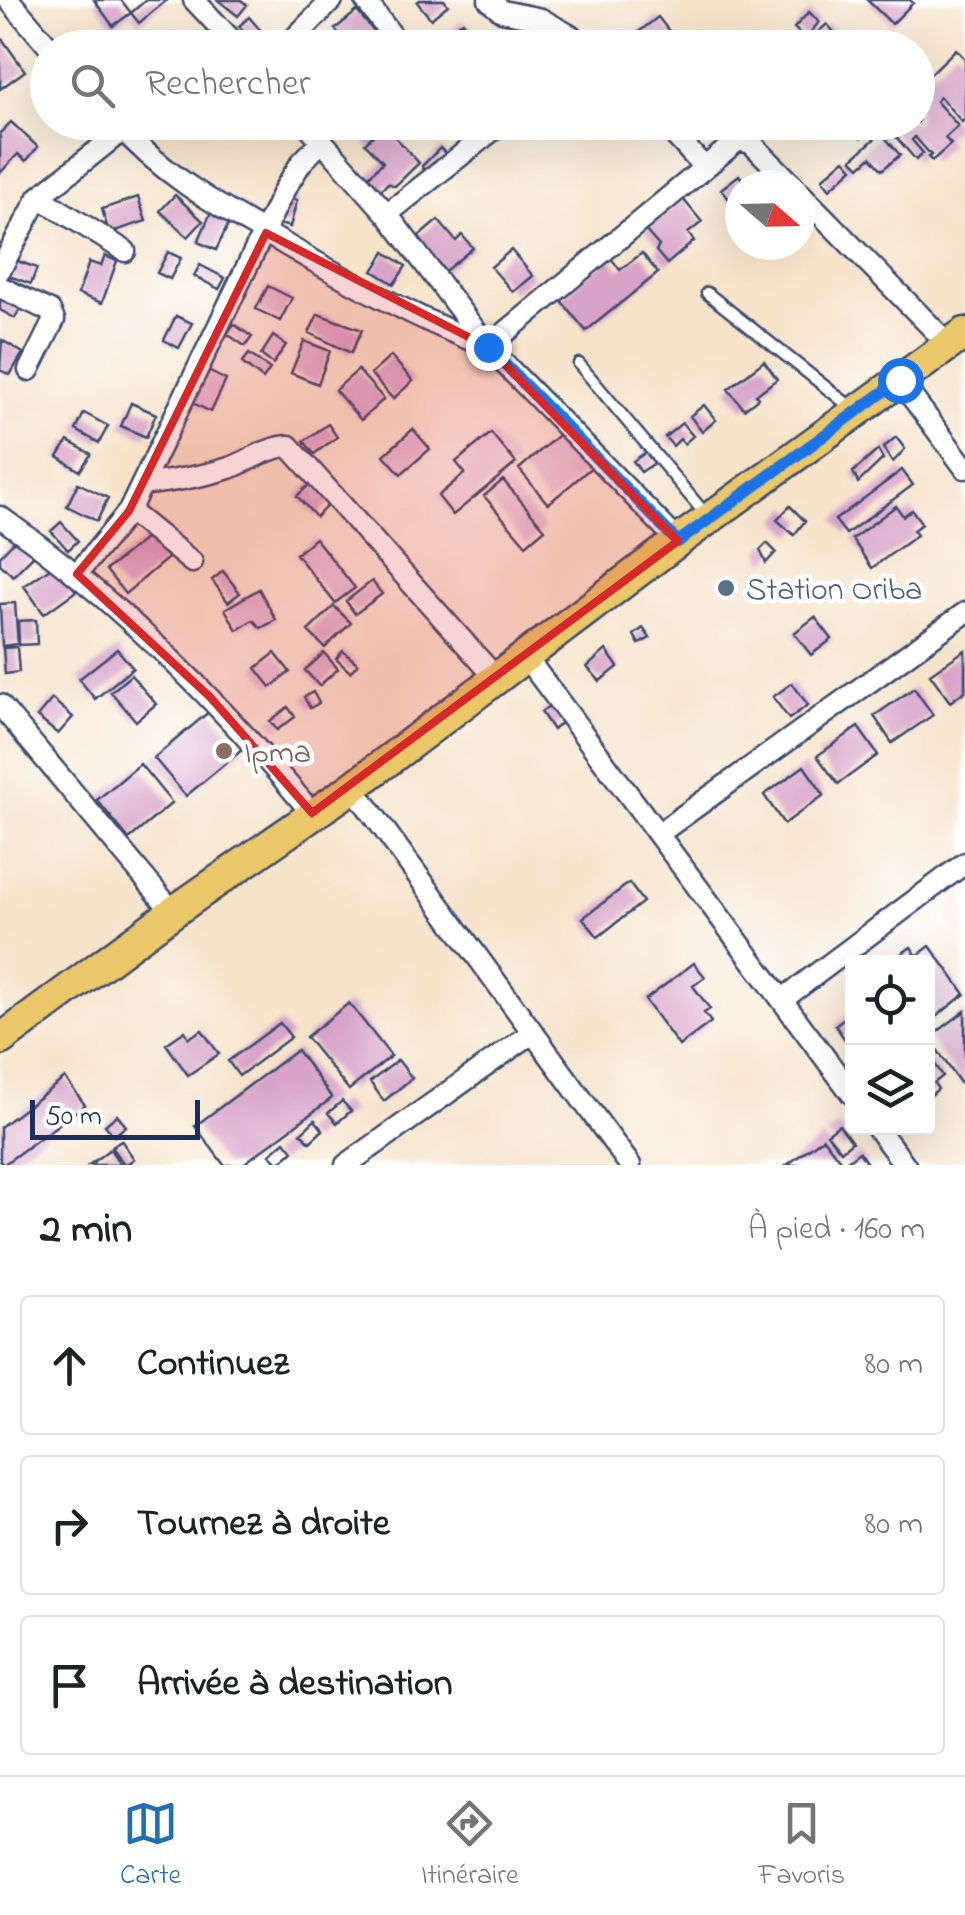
<!DOCTYPE html>
<html lang="fr">
<head>
<meta charset="utf-8">
<style>
	body { margin:0; font-family:"Indie Flower",sans-serif; background:#f2f2f2; color:#202124 }
	.controls { position:absolute; right:30px; bottom:30px; display:grid; overflow:hidden; border-radius:10px; box-shadow:0 10px 40px #0002 }
	.controls button { width:90px; height:90px; display:grid; place-items:center; padding:0; border:0; border-bottom:2px solid #e0e0e0; background:#fff; color:#202124; font:50px sans-serif }
	.compass { position:absolute; left:725px; top:170px; width:90px; height:90px; border-radius:50%; background:#fff; box-shadow:0 10px 40px #0002; rotate:110deg }
	.scale { position:absolute; left:30px; bottom:25px; width:170px; box-sizing:border-box; padding-left:10px; border:5px solid #1b2f5e; border-top:0; font-size:28px; line-height:35px; white-space:nowrap; color:#1b2f5e; -webkit-text-stroke:8px #fff; paint-order:stroke }
	.stop { position:absolute; width:30px; height:30px; margin:-22px; border:8px solid #1a73e8; border-radius:50%; background:#fff }
	.stop.end { background:#1a73e8; border-color:#fff; box-shadow:0 2px 10px #0008 }
	.list { margin:0; padding:0; list-style:none }
	h2 { display:flex; justify-content:space-between; align-items:center; height:130px; margin:0; padding:0 40px; font-size:42px }
	h2 small { font-size:32px; font-weight:400; color:#757577 }
	.list li { display:grid; grid-template-columns:65px 1fr auto; gap:30px; align-items:center; box-sizing:border-box; height:140px; margin:0 20px 20px; padding:0 20px; border:2px solid #e0e0e0; border-radius:10px }
	.list b { display:block; font-size:38px; white-space:nowrap }
	.list em { font-size:32px; font-style:normal; color:#757577 }
	.icon { flex:none; width:55px; height:55px; fill:none; stroke:currentColor; stroke-width:2; stroke-linecap:round; stroke-linejoin:round }
	.map { position:relative; flex:none; width:965px; height:1165px; overflow:hidden }
	.search { position:absolute; background:#fff; box-shadow:0 10px 40px #0002; left:30px; right:30px; top:30px; height:110px; display:flex; align-items:center; gap:25px; box-sizing:border-box; padding:0 35px; border-radius:55px; color:#757577; font-size:38px }
	.sheet { height:610px; background:#fff }
	nav { display:flex; justify-content:space-around; align-items:center; box-sizing:border-box; height:140px; border-top:2px solid #e0e0e0; background:#fff; font-size:28px; color:#757577 }
	nav a { display:grid; justify-items:center; gap:5px }
	nav .on { color:#1f6fb2 }
	.map>svg:first-child { display:block }
	.building { fill:#d7a3c8 }
	.lines { fill:none; stroke-linecap:round; stroke-linejoin:round }
	.service-casing { stroke:#3c4a6e; stroke-width:15 }
	.minor-casing { stroke:#3c4a6e; stroke-width:25 }
	.primary-casing { stroke:#3c4a6e; stroke-width:35 }
	.service { stroke:#fff; stroke-width:10 }
	.minor { stroke:#fff; stroke-width:20 }
	.primary { stroke:#eac769; stroke-width:30 }
	.route { stroke:#1a73e8; stroke-width:12 }
	.marked { fill:#d62828; fill-opacity:0.2; stroke:#d62828; stroke-width:8; stroke-linejoin:round }
	.service-dot { fill:#5c6f8a; stroke:#fff; stroke-width:4 }
	.education-dot { fill:#8d6e63; stroke:#fff; stroke-width:4 }
	.labels { text-anchor:middle; stroke-width:9; stroke-linejoin:round; paint-order:stroke }
	.service-label { font-size:32px; fill:#4e5e75; stroke:#fff; text-anchor:start }
	.education-label { font-size:32px; fill:#785e54; stroke:#fff; text-anchor:start }
</style>
</head>
<body>
<div class="map">
<svg width="965" height="1165" viewBox="0 0 965 1165">
	<rect width="100%" height="100%" fill="#fff"/>
	<filter id="ink" filterUnits="userSpaceOnUse"><feTurbulence type="fractalNoise" baseFrequency=".01" numOctaves="2"/><feDisplacementMap in="SourceGraphic" scale="20" xChannelSelector="R" yChannelSelector="G"/><feConvolveMatrix kernelMatrix="1 2 1 2 8 2 1 2 1" color-interpolation-filters="sRGB"/></filter>
	<filter id="wash" filterUnits="userSpaceOnUse"><feTurbulence type="fractalNoise" baseFrequency=".0048" numOctaves="4" result="noise"/><feDisplacementMap in="SourceGraphic" scale="40" xChannelSelector="R" yChannelSelector="G"/><feGaussianBlur stdDeviation="2.25" result="paint"/><feColorMatrix in="noise" values="0 0 0 0 0 0 0 0 0 0 0 0 0 0 0 0 0 1.4 0 .05"/><feComposite in="paint" operator="in"/></filter>
	<g filter="url(#wash)">
		<rect width="100%" height="100%" fill="#f6e3ca"/>
		<g id="blocks">
			<path class="building" d="M 94,0 L 121,0 L 131,13 L 146,0 L 167,0 L 139,23 L 131,13 L 113,26 Z
				M 218,0 L 241,0 L 247,5 L 238,16 Z
				M 420,0 L 444,0 L 448,5 L 431,19 L 417,2 Z
				M 867,0 L 910,0 L 913,3 L 892,24 Z
				M 357,11 L 383,43 L 378,48 L 351,48 L 335,29 Z
				M 809,12 L 819,22 L 811,32 L 818,38 L 812,45 L 794,28 Z
				M 249,17 L 267,38 L 257,46 L 239,26 Z
				M 658,17 L 675,39 L 664,48 L 646,48 L 636,34 Z
				M 463,21 L 479,42 L 472,48 L 454,48 L 445,35 Z
				M 827,24 L 848,48 L 821,48 L 825,44 L 816,34 Z
				M 212,27 L 230,48 L 195,48 L 192,45 Z
				M 147,33 L 162,48 L 134,48 Z
				M 0,36 L 25,71 L 0,89 Z
				M 956,49 L 965,59 L 965,119 L 962,122 L 940,97 L 936,101 L 958,126 L 945,138 L 951,144 L 932,161 L 928,157 L 931,155 L 915,137 L 912,140 L 923,153 L 916,160 L 883,122 L 918,122 L 918,86 Z
				M 11,122 L 38,147 L 26,161 L 18,154 L 0,173 L 0,133 Z
				M 754,122 L 772,122 L 776,127 L 766,136 Z
				M 847,122 L 868,122 L 873,128 L 861,138 Z
				M 384,125 L 419,163 L 395,186 L 388,183 L 378,193 L 365,180 L 383,162 L 365,143 Z
				M 881,133 L 900,155 L 882,170 L 871,157 L 860,167 L 852,159 Z
				M 440,148 L 446,154 L 426,174 L 422,166 Z
				M 845,159 L 853,168 L 830,189 L 822,179 Z
				M 739,175 L 746,185 L 740,185 L 740,204 L 736,208 L 721,189 Z
				M 175,195 L 203,221 L 188,237 L 160,211 Z
				M 138,197 L 146,221 L 109,233 L 102,209 Z
				M 286,198 L 297,200 L 290,227 L 279,224 Z
				M 683,199 L 702,222 L 688,233 L 694,241 L 667,264 L 656,251 L 659,246 L 645,230 Z
				M 211,212 L 230,221 L 216,250 L 198,242 Z
				M 438,220 L 456,241 L 462,235 L 473,248 L 445,271 L 417,238 Z
				M 511,250 L 533,276 L 513,292 L 491,267 Z
				M 168,252 L 181,258 L 170,279 L 157,273 Z
				M 385,252 L 406,266 L 394,284 L 373,271 Z
				M 642,253 L 658,273 L 586,331 L 559,298 L 610,257 L 620,270 Z
				M 105,256 L 117,261 L 102,303 L 78,294 L 89,262 L 101,266 Z
				M 15,260 L 37,268 L 31,284 L 9,276 Z
				M 200,265 L 225,278 L 219,289 L 194,276 Z
				M 268,286 L 292,298 L 280,321 L 256,309 Z
				M 0,291 L 23,303 L 15,318 L 0,310 Z
				M 318,314 L 362,330 L 351,353 L 309,333 Z
				M 176,316 L 192,323 L 179,348 L 164,340 Z
				M 234,324 L 252,337 L 245,346 L 227,334 Z
				M 273,336 L 286,345 L 273,364 L 261,355 Z
				M 2,340 L 23,353 L 10,375 L 0,370 Z
				M 304,341 L 330,351 L 318,384 L 291,373 Z
				M 249,354 L 270,369 L 263,379 L 242,363 Z
				M 391,356 L 413,381 L 393,399 L 371,374 Z
				M 764,361 L 777,379 L 756,395 L 758,398 L 744,409 L 728,389 Z
				M 358,370 L 384,399 L 361,420 L 335,390 Z
				M 208,371 L 226,380 L 211,412 L 193,403 Z
				M 131,403 L 156,414 L 146,437 L 121,426 Z
				M 704,405 L 716,420 L 702,432 L 690,416 Z
				M 84,413 L 108,426 L 99,443 L 76,430 Z
				M 682,423 L 693,436 L 684,444 L 680,439 L 673,446 L 665,437 Z
				M 328,424 L 337,437 L 314,454 L 304,441 Z
				M 413,429 L 430,449 L 401,474 L 384,455 Z
				M 563,431 L 593,466 L 548,504 L 519,469 Z
				M 491,433 L 516,463 L 453,515 L 438,496 L 465,473 L 456,462 Z
				M 896,437 L 905,449 L 893,462 L 883,448 Z
				M 68,441 L 91,454 L 80,471 L 58,457 Z
				M 878,450 L 883,459 L 858,483 L 853,472 Z
				M 648,451 L 656,462 L 641,472 L 633,461 Z
				M 902,470 L 913,485 L 846,534 L 835,520 Z
				M 503,480 L 545,529 L 526,545 L 484,496 Z
				M 313,481 L 331,502 L 316,517 L 297,496 Z
				M 78,483 L 108,498 L 97,521 L 67,506 Z
				M 790,506 L 805,521 L 794,535 L 777,520 Z
				M 896,506 L 903,516 L 912,510 L 922,524 L 913,530 L 917,535 L 872,568 L 852,539 Z
				M 61,522 L 78,541 L 68,550 L 51,531 Z
				M 150,535 L 168,558 L 125,594 L 106,570 Z
				M 19,536 L 36,553 L 13,576 L 0,564 L 0,556 Z
				M 315,538 L 355,588 L 335,603 L 296,554 Z
				M 767,543 L 776,552 L 766,563 L 760,550 Z
				M 56,564 L 76,591 L 44,614 L 24,586 Z
				M 223,571 L 240,593 L 228,602 L 212,580 Z
				M 372,581 L 382,594 L 355,614 L 346,601 Z
				M 259,589 L 276,620 L 261,628 L 253,620 L 237,630 L 225,609 Z
				M 15,603 L 18,644 L 2,646 L 0,604 Z
				M 334,606 L 351,623 L 325,648 L 308,631 Z
				M 815,617 L 832,639 L 811,655 L 794,633 Z
				M 36,620 L 37,644 L 19,645 L 18,621 Z
				M 643,628 L 650,638 L 639,644 L 634,635 Z
				M 17,647 L 19,672 L 5,674 L 3,648 Z
				M 117,649 L 133,668 L 95,699 L 79,679 Z
				M 606,650 L 618,667 L 600,681 L 587,667 Z
				M 965,650 L 965,691 L 950,702 L 930,674 Z
				M 343,651 L 358,664 L 350,672 L 336,659 Z
				M 275,653 L 290,672 L 271,687 L 256,668 Z
				M 324,653 L 338,669 L 319,686 L 305,670 Z
				M 131,675 L 156,704 L 136,721 L 111,692 Z
				M 792,683 L 808,705 L 789,719 L 773,697 Z
				M 914,688 L 933,715 L 892,743 L 874,716 Z
				M 313,692 L 319,703 L 310,708 L 304,697 Z
				M 52,699 L 73,717 L 58,734 L 37,717 Z
				M 553,703 L 565,719 L 553,730 L 541,712 Z
				M 288,707 L 295,717 L 277,730 L 270,721 Z
				M 211,710 L 243,749 L 186,796 L 154,758 Z
				M 858,727 L 878,755 L 838,784 L 817,756 Z
				M 140,764 L 172,803 L 129,839 L 97,800 Z
				M 804,766 L 824,795 L 784,824 L 764,795 Z
				M 629,883 L 643,902 L 598,937 L 583,918 Z
				M 930,946 L 965,994 L 932,1020 L 928,1014 L 928,962 L 890,962 L 911,947 L 917,956 Z
				M 694,963 L 705,977 L 693,986 L 710,1009 L 704,1013 L 711,1022 L 679,1046 L 645,1000 Z
				M 349,1003 L 391,1056 L 349,1090 L 306,1037 Z
				M 965,1011 L 965,1090 L 929,1038 Z
				M 852,1012 L 852,1050 L 835,1025 Z
				M 280,1023 L 291,1037 L 239,1076 L 228,1061 Z
				M 202,1030 L 219,1054 L 188,1075 L 166,1044 L 185,1031 L 189,1038 Z
				M 297,1050 L 332,1098 L 242,1165 L 224,1165 L 195,1126 Z
				M 928,1054 L 943,1076 L 934,1083 L 938,1089 L 928,1098 Z
				M 398,1060 L 412,1078 L 384,1101 L 370,1082 Z
				M 65,1078 L 85,1105 L 3,1165 L 0,1161 L 0,1127 Z
				M 342,1101 L 351,1111 L 337,1123 L 328,1113 Z
				M 117,1115 L 126,1126 L 114,1136 L 105,1125 Z
				M 315,1120 L 323,1130 L 310,1142 L 301,1133 Z
				M 839,1125 L 852,1142 L 841,1151 L 827,1134 Z
				M 823,1138 L 840,1160 L 833,1165 L 787,1165 Z
				M 121,1140 L 134,1159 L 125,1165 L 111,1147 Z
				M 285,1141 L 293,1151 L 279,1163 L 270,1154 Z
				M 110,1149 L 121,1165 L 89,1165 Z
				M 859,1152 L 868,1165 L 842,1165 Z"/>
		</g>
	</g>
	<g filter="url(#ink)">
		<use href="#blocks" fill-opacity="0" stroke="#3c4a6e" stroke-width="2.5"/>
		<g class="lines">
			<defs>
				<path id="service" d="M 707,293 L 852,408
					M 579,364 L 707,516"/>
				<path id="minor" d="M 9,0 L 50,48
					M 194,0 L 239,48
					M 365,0 L 399,45
					M 489,0 L 502,11 L 541,19 L 592,48
					M 285,48 L 332,0
					M 116,122 C 162,175 217,205 276,239 C 345,280 413,317 488,347 L 738,140 L 751,143 L 793,185
					M 305,122 L 387,214 L 488,347 L 678,541
					M 663,122 L 704,167
					M 800,193 L 949,345
					M 39,197 L 125,251
					M 387,214 L 503,122
					M 0,270 L 39,197 L 123,130
					M 0,287 L 50,311 L 54,320 L 29,370
					M 900,381 L 965,468
					M 142,485 C 171,481 201,477 229,468 C 249,461 268,447 289,446 L 496,678
					M 129,511 L 192,562
					M 0,517 C 119,600 220,702 312,813
					M 77,574 L 129,511 L 284,190 L 301,163 L 321,142
					M 525,656 L 852,1094
					M 0,705 L 173,912
					M 353,787 L 630,1165
					M 658,834 L 965,613
					M 783,999 L 965,863
					M 877,1128 L 905,1165
					M 346,1165 L 532,1033"/>
				<path id="primary" d="M 0,1040 L 173,912 L 353,787 L 678,541 L 965,333"/>
			</defs>
			<use href="#service" class="service-casing"/>
			<use href="#minor" class="minor-casing"/>
			<use href="#primary" class="primary-casing"/>
			<use href="#service" class="service"/>
			<use href="#minor" class="minor"/>
			<use href="#primary" class="primary"/>
		</g>
	</g>
	<g class="lines" filter="url(#ink)">
		<path class="route" d="M 488,347 L 678,542 L 900,380"/>
	</g>
	<path class="marked" d="M 266,233 L 488,347 L 678,541 L 312,813 L 210,697 L 77,574 L 129,511 Z"/>
	<circle class="service-dot" cx="726" cy="588" r="10"/>
	<circle class="education-dot" cx="224" cy="751" r="10"/>
	<g class="labels">
		<g class="service-label">
			<text x="746" y="599">Station Oriba</text>
		</g>
		<g class="education-label">
			<text x="244" y="762">Ipma</text>
		</g>
	</g>
</svg>
<div class="controls">
<button><svg class="icon" aria-label="locate" viewBox="0 0 24 24"><circle cx="12" cy="12" r="6"/><path d="M12 2v4M12 18v4M2 12h4M18 12h4"/></svg></button>
<button><svg class="icon" aria-label="layers" viewBox="0 0 24 24"><path d="M12 4l9 5-9 5-9-5zM3 14l9 5 9-5"/></svg></button>
</div>
<svg class="compass" viewBox="-18 -18 36 36"><path d="M0-13l5 13h-10z" fill="#e53935"/><path d="M0 13l5-13h-10z" fill="#757577"/></svg>
<div class="scale">50 m</div>
<div class="stop" style="left:900px;top:380px"></div>
<div class="stop end" style="left:488px;top:347px"></div>
<div class="search"><svg class="icon" aria-label="search" viewBox="0 0 24 24"><circle cx="10" cy="10" r="6"/><path d="M15 15l6 6"/></svg>Rechercher</div>
</div>
<section class="sheet">
<h2>2 min<small>À pied · 160 m</small></h2>
<ul class="list">
<li><svg class="icon" aria-label="ahead" viewBox="0 0 24 24"><path d="M12 20V5M6 11l6-6 6 6"/></svg><div><b>Continuez</b></div><em>80 m</em></li>
<li><svg class="icon" aria-label="right" viewBox="0 0 24 24"><path d="M7 20v-9h11M14 6l5 5-5 5"/></svg><div><b>Tournez à droite</b></div><em>80 m</em></li>
<li><svg class="icon" aria-label="arrive" viewBox="0 0 24 24"><path d="M6 21V4h12l-3 4 3 4H6"/></svg><div><b>Arrivée à destination</b></div></li>
</ul>
</section>
<nav>
<a class="on"><svg class="icon" aria-label="map" viewBox="0 0 24 24"><path d="M3 6l6-2 6 2 6-2v14l-6 2-6-2-6 2zM9 4v14M15 6v14"/></svg>Carte</a>
<a><svg class="icon" aria-label="directions" viewBox="0 0 24 24"><path d="M12 3l9 9-9 9-9-9zM9 14v-3h6M13 9l2 2-2 2"/></svg>Itinéraire</a>
<a><svg class="icon" aria-label="saved" viewBox="0 0 24 24"><path d="M7 4h10v16l-5-4-5 4z"/></svg>Favoris</a>
</nav>
</body>
</html>
